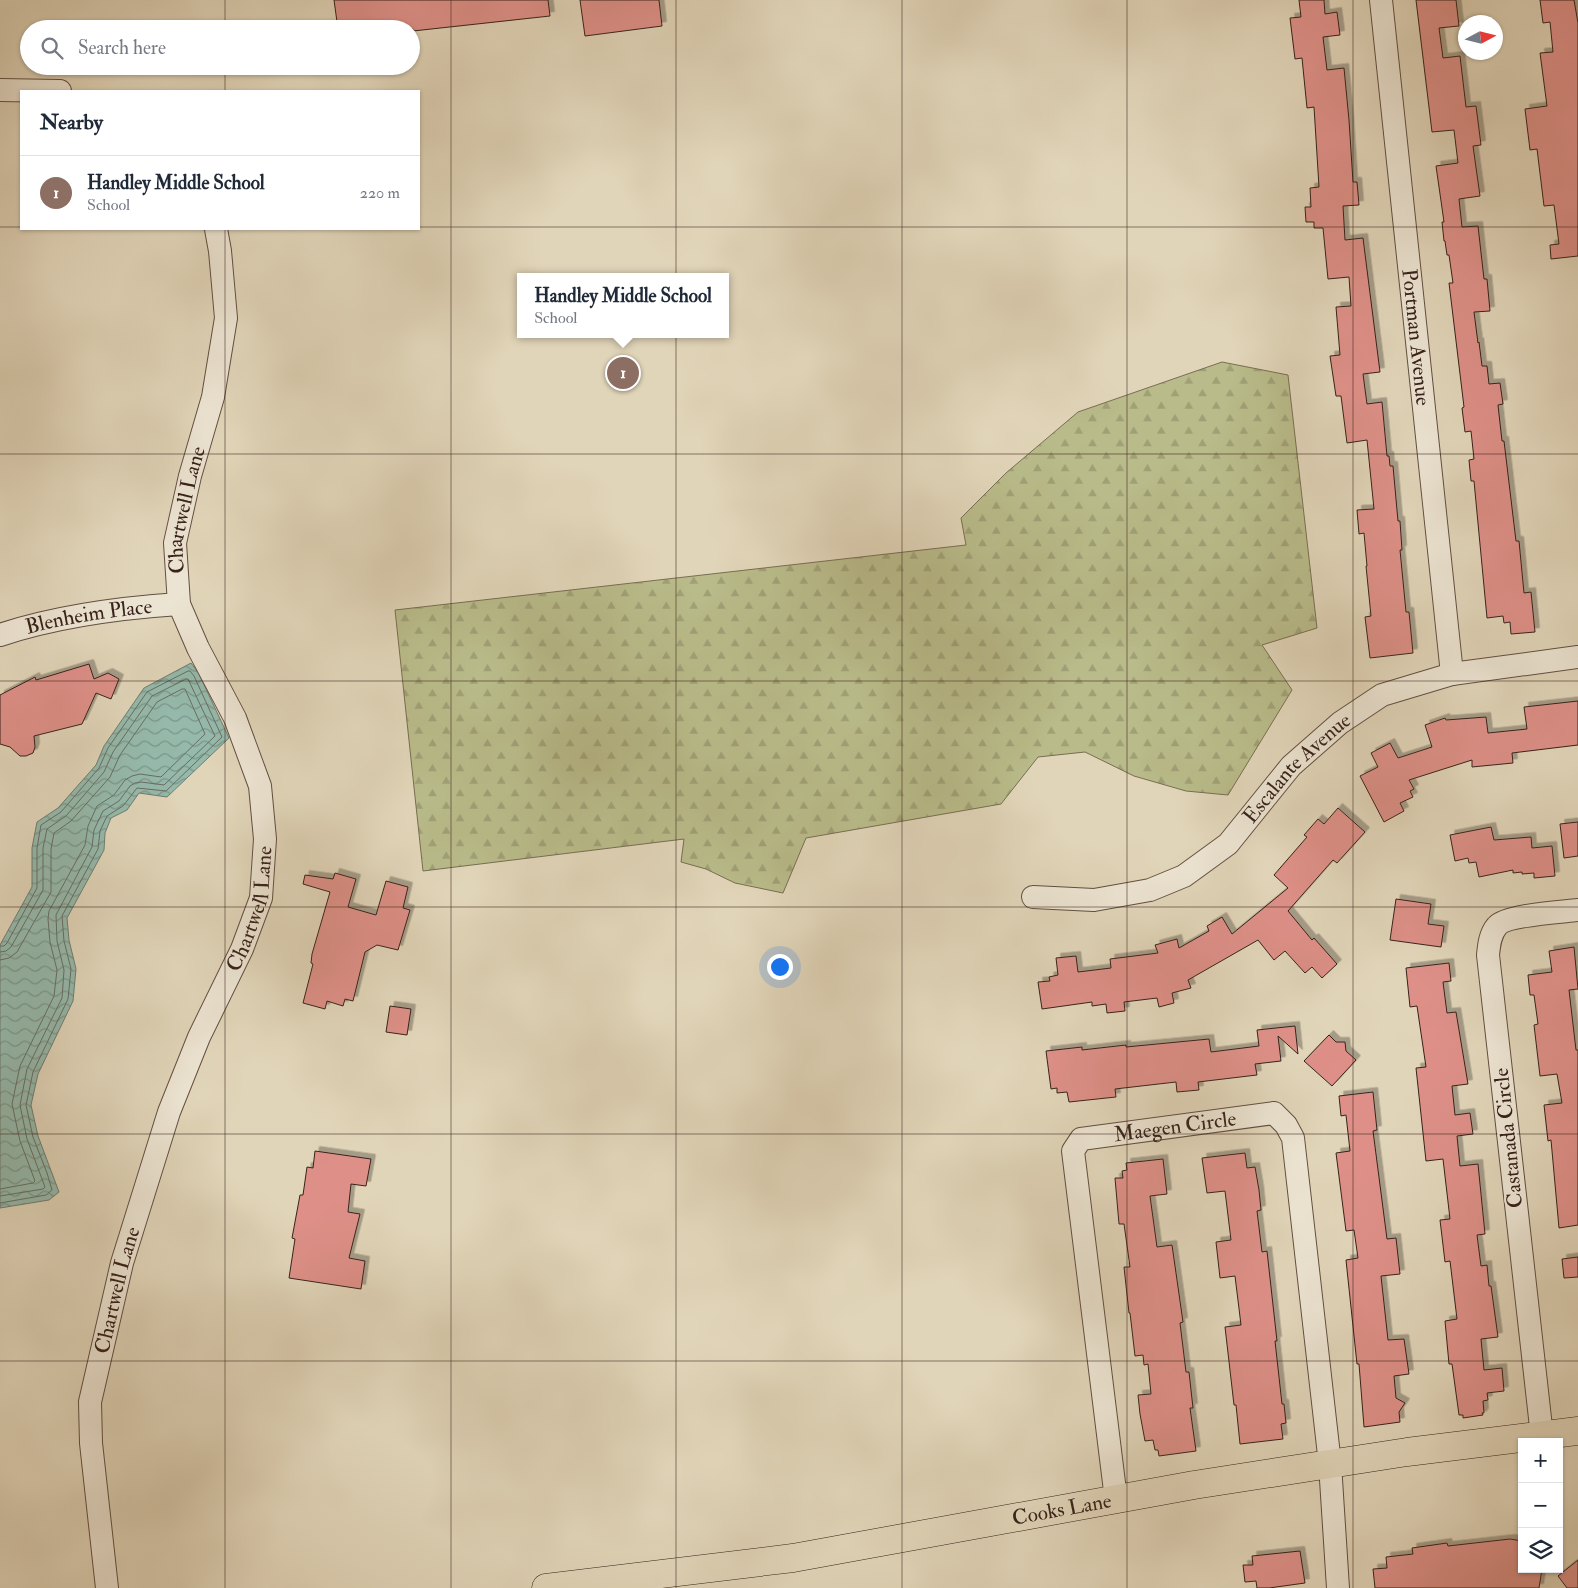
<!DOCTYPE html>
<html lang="en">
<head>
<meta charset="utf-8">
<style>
	body { margin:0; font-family:"IM FELL Double Pica",serif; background:#f6f6f7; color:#1f2937 }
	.controls { position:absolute; right:15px; bottom:15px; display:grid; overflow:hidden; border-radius:0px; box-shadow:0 1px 4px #0004 }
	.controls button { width:45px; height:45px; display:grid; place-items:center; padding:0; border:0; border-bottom:1px solid #e0e1e3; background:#fff; color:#1f2937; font:25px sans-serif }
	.compass { position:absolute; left:1458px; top:15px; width:45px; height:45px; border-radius:50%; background:#fff; box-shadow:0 1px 4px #0004; rotate:83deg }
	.you { position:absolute; left:779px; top:966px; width:18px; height:18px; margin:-12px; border:4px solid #fff; border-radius:50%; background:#1a73e8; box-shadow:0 0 0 8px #1a73e833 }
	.badge { display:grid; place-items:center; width:32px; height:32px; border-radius:50%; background:#0f766e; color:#fff; font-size:16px; font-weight:700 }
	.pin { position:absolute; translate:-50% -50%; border:2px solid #fff; box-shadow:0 1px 5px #0006 }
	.popup { position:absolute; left:517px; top:273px; width:212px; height:65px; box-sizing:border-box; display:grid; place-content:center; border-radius:0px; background:#fff; filter:drop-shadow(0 1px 4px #0005); font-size:16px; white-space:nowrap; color:#747a83 }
	.popup b { font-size:19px; color:#1f2937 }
	.popup::after { content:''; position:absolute; left:50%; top:100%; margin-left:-10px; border:10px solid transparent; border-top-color:#fff }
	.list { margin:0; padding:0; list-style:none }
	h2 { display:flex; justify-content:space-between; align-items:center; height:65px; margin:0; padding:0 20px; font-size:21px }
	h2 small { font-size:16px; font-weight:400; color:#747a83 }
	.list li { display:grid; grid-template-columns:32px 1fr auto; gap:15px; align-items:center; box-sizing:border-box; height:75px; padding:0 20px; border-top:1px solid #e0e1e3 }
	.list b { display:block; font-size:19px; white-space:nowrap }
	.list p { margin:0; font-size:16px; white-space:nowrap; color:#747a83 }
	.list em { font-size:16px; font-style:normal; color:#747a83 }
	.icon { flex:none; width:28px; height:28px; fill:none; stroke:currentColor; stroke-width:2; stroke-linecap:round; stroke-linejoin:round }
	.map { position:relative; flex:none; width:1578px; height:1588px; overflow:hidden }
	.search { position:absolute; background:#fff; box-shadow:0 1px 4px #0004; left:20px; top:20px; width:400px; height:55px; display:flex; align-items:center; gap:12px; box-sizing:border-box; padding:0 18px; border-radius:28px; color:#747a83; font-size:19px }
	.panel { position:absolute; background:#fff; box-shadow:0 1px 4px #0004; left:20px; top:90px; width:400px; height:140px; border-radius:0px }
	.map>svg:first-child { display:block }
	.forest { fill:url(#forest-firs); stroke:#786e52 }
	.water { fill:url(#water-waves); stroke:#6f7d71 }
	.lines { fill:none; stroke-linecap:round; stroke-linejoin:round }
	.shore { stroke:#666e63; stroke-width:1 }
	.building { fill:#de9088; stroke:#37221b; filter:url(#shadow) }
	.minor-casing { stroke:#624f42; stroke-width:24 }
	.major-casing { stroke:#37221b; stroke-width:29 }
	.minor { stroke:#ece4d2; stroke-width:22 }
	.major { stroke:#e1d5b9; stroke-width:28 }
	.grid { fill:none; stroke:#37221b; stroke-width:1; stroke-opacity:0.55 }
	.labels { text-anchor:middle; stroke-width:4; stroke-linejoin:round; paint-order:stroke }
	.street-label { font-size:21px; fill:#37221b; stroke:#ece4d2 }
</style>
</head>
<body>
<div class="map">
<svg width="1578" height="1588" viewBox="0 0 1578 1588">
	<defs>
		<pattern id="forest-firs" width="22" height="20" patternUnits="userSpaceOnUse" patternTransform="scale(1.25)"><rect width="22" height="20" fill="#b9bb8a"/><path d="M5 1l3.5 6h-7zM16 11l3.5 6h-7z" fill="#a0a076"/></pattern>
		<pattern id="water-waves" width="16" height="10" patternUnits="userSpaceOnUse" patternTransform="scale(1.25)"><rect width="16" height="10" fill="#95b9ab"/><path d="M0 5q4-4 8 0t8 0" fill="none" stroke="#7a968a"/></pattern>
		<filter id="shadow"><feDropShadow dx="4.5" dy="-4.5" stdDeviation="0" flood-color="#0004"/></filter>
	</defs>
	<rect width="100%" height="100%" fill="#e1d5b9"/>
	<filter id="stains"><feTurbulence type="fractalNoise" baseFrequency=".004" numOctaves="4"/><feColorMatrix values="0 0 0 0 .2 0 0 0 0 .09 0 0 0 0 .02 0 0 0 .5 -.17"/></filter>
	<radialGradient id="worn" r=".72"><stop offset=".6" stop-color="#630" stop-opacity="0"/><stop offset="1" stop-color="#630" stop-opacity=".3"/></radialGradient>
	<path class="forest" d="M 1222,362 L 1288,375 L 1317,628 L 1262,645 L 1292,690 L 1228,795 L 1186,791 L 1134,776 L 1085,752 L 1038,757 L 1001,804 L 806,838 L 783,893 L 735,883 L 706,869 L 681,862 L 684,839 L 423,871 L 395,610 L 966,545 L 961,518 L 1006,473 L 1078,412 Z"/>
	<path class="water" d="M 191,663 L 199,674 L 229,738 L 167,797 L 139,793 L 127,810 L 111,818 L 105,833 L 104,850 L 67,918 L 69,940 L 76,969 L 73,1001 L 38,1074 L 31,1105 L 38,1136 L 59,1192 L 49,1200 L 0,1208 L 0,945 L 32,887 L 32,848 L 37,822 L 58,808 L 96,765 L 104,746 L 144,688 Z"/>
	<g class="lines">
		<path class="shore" d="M 0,946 L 4,946 L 7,943 L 37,888 L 37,848 L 41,825 L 61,812 L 99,768 L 108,748 L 147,692 L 188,671 L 190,671 L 194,676 L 222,737 L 166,791 L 137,788 L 123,806 L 107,816 L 100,831 L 98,849 L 62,916 L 64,941 L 71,969 L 68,999 L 33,1072 L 26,1105 L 33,1137 L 47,1173 L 52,1190 L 46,1195 L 0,1203
			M 0,952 L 6,951 L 11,947 L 43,890 L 43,848 L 47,829 L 66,816 L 104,772 L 113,752 L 152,696 L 186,679 L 188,679 L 215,736 L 164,785 L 141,782 L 135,783 L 130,786 L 119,801 L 103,811 L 94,830 L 92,847 L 56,915 L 57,941 L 64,970 L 62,998 L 27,1069 L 20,1105 L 27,1139 L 45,1187 L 43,1189 L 0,1196
			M 0,960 L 9,958 L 17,952 L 51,892 L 51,849 L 54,833 L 71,821 L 110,777 L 120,755 L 157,702 L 182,689 L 185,689 L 205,734 L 161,777 L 140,774 L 132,776 L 125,780 L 114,795 L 97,806 L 88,826 L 85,845 L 49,911 L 48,919 L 50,942 L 57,970 L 54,996 L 20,1066 L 12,1104 L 20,1141 L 35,1181 L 33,1183 L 0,1189"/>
	</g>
	<path class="building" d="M 334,0 L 548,0 L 550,16 L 413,31 L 413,29 L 338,29 Z
		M 580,0 L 659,0 L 662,26 L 585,36 Z
		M 1299,0 L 1324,0 L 1325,14 L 1337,12 L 1340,35 L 1323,37 L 1327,70 L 1344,68 L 1349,120 L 1353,182 L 1357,182 L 1359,205 L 1343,206 L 1345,240 L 1363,238 L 1380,372 L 1363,374 L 1367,404 L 1382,402 L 1387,456 L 1389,456 L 1390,466 L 1393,466 L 1398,521 L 1400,521 L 1402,550 L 1400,550 L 1406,612 L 1409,612 L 1413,653 L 1370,658 L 1365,617 L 1371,616 L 1366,566 L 1367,566 L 1364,533 L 1359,534 L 1357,510 L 1374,509 L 1367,440 L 1347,443 L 1341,396 L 1336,396 L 1330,356 L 1340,355 L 1336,307 L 1351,306 L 1349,277 L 1328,279 L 1323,228 L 1314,228 L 1314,222 L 1306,222 L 1305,207 L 1311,207 L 1310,188 L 1319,187 L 1314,107 L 1307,108 L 1302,58 L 1295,59 L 1290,18 L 1301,17 Z
		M 1416,0 L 1456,0 L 1459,26 L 1439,28 L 1443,58 L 1460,56 L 1466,107 L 1476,106 L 1481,145 L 1473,146 L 1480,196 L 1459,199 L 1462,227 L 1478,226 L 1484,279 L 1487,279 L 1490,311 L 1474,312 L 1478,343 L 1479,342 L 1482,366 L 1487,366 L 1489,384 L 1500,383 L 1503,404 L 1498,405 L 1502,441 L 1504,441 L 1516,541 L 1519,541 L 1524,593 L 1531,592 L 1535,632 L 1511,634 L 1510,622 L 1504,623 L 1503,616 L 1487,618 L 1474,481 L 1471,481 L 1469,460 L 1474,459 L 1471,431 L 1465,432 L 1462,408 L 1464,407 L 1449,283 L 1453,283 L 1449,255 L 1447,255 L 1445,241 L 1444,241 L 1442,222 L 1444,222 L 1436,166 L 1458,163 L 1454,130 L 1432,132 Z
		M 1540,0 L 1574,0 L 1578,23 L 1578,256 L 1551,259 L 1550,245 L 1559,244 L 1554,205 L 1544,206 L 1537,149 L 1530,150 L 1525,109 L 1547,106 L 1540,53 L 1553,52 L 1550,22 L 1543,23 Z
		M 89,664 L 94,679 L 108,673 L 119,679 L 111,699 L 96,693 L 82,724 L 34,736 L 35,747 L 33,753 L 26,756 L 20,756 L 10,747 L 0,744 L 0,695 L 35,677 L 36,680 Z
		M 1578,701 L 1578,745 L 1512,753 L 1513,763 L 1472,767 L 1472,760 L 1409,780 L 1414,789 L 1410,791 L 1413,797 L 1400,803 L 1404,811 L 1384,822 L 1360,776 L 1378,767 L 1371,753 L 1390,743 L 1398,758 L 1432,747 L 1425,725 L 1445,718 L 1446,720 L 1486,717 L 1488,733 L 1527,729 L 1524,707 Z
		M 1338,808 L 1365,832 L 1337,863 L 1333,860 L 1288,911 L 1312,940 L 1314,938 L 1337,964 L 1322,978 L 1312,967 L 1305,973 L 1285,951 L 1274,960 L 1258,940 L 1188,980 L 1191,988 L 1172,993 L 1174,1003 L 1159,1007 L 1157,998 L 1124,1002 L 1125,1011 L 1107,1013 L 1106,1004 L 1092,1006 L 1092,1002 L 1042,1009 L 1038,982 L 1050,981 L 1049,977 L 1058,975 L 1056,958 L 1076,956 L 1078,972 L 1111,968 L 1110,959 L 1158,953 L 1155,945 L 1177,939 L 1179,948 L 1209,931 L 1207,926 L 1222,917 L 1232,934 L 1288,888 L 1274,875 L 1307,837 L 1304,835 L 1318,819 L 1324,824 Z
		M 1578,822 L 1578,856 L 1564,858 L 1560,824 Z
		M 1491,827 L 1494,840 L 1531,837 L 1532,848 L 1552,846 L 1555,876 L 1534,878 L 1534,873 L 1522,874 L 1522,872 L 1513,873 L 1513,870 L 1479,877 L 1476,862 L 1469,863 L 1468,858 L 1455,861 L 1450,835 Z
		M 335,873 L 356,879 L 348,907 L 376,915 L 386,881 L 408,887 L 403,908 L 410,910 L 398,950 L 377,945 L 365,952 L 353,1001 L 345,999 L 343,1006 L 327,1001 L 325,1009 L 303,1003 L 313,964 L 311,963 L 312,954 L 330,892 L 303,884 L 305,875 L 333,879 Z
		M 1396,899 L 1431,904 L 1428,924 L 1444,926 L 1441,947 L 1390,940 Z
		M 1574,947 L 1578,989 L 1569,990 L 1576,1050 L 1578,1050 L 1578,1225 L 1559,1228 L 1551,1140 L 1548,1141 L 1544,1105 L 1562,1103 L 1557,1074 L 1540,1076 L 1534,1025 L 1538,1024 L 1534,995 L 1530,995 L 1528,975 L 1552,972 L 1549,951 Z
		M 1449,963 L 1451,981 L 1443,982 L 1447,1013 L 1456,1012 L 1468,1084 L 1452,1086 L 1455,1115 L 1470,1113 L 1473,1134 L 1457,1136 L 1460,1166 L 1478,1164 L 1485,1234 L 1477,1235 L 1481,1266 L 1487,1265 L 1489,1286 L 1491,1286 L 1498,1337 L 1481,1339 L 1484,1370 L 1502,1368 L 1504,1391 L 1487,1393 L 1488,1400 L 1483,1401 L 1484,1413 L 1482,1413 L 1483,1415 L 1463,1418 L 1463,1415 L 1459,1415 L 1452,1364 L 1449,1364 L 1445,1321 L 1457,1319 L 1450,1261 L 1445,1262 L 1440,1220 L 1450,1219 L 1443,1159 L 1426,1161 L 1416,1068 L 1426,1067 L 1417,1006 L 1410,1007 L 1406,968 Z
		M 390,1006 L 411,1009 L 407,1035 L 386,1032 Z
		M 1295,1026 L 1298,1054 L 1278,1036 L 1281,1061 L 1255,1064 L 1257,1075 L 1198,1082 L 1199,1090 L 1177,1092 L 1176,1082 L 1115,1089 L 1116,1097 L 1069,1102 L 1067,1092 L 1057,1093 L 1057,1088 L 1051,1089 L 1046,1051 L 1082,1047 L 1082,1050 L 1126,1045 L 1126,1047 L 1209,1039 L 1211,1052 L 1259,1046 L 1257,1030 Z
		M 1329,1035 L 1336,1042 L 1345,1042 L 1346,1051 L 1356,1060 L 1332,1086 L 1304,1061 Z
		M 1373,1092 L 1377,1130 L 1373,1131 L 1387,1239 L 1396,1238 L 1400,1274 L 1381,1276 L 1388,1340 L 1404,1339 L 1409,1374 L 1394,1376 L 1396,1398 L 1405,1403 L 1399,1412 L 1400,1422 L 1364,1427 L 1359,1364 L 1357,1364 L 1346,1260 L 1358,1258 L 1354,1230 L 1346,1231 L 1336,1153 L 1350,1151 L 1346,1115 L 1341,1116 L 1339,1096 Z
		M 315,1151 L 371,1159 L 366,1186 L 351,1184 L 348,1212 L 360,1214 L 349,1258 L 365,1261 L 361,1289 L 289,1278 L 295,1239 L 292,1238 L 300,1195 L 303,1195 L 307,1167 L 313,1168 Z
		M 1245,1153 L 1247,1168 L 1255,1167 L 1259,1190 L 1261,1210 L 1257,1211 L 1262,1252 L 1267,1251 L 1277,1341 L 1275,1341 L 1282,1404 L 1284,1404 L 1286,1423 L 1281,1424 L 1283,1439 L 1240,1444 L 1236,1405 L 1234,1405 L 1225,1327 L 1241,1325 L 1235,1276 L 1220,1278 L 1216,1242 L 1231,1240 L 1225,1191 L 1207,1193 L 1202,1158 Z
		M 1163,1159 L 1167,1194 L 1150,1196 L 1157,1247 L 1172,1245 L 1183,1322 L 1180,1323 L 1186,1372 L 1189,1372 L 1193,1408 L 1190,1408 L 1196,1451 L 1159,1456 L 1158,1450 L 1155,1450 L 1153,1440 L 1145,1441 L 1140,1414 L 1138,1395 L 1151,1394 L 1148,1364 L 1144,1365 L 1143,1355 L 1135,1356 L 1130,1313 L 1129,1313 L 1124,1267 L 1130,1267 L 1124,1224 L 1119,1224 L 1115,1178 L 1123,1178 L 1122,1171 L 1127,1170 L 1126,1163 Z
		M 1578,1257 L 1578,1277 L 1564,1278 L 1562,1259 Z
		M 1510,1539 L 1522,1541 L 1522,1569 L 1542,1569 L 1539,1588 L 1375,1588 L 1373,1569 L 1387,1568 L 1386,1557 L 1413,1554 L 1412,1548 L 1447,1543 L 1448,1546 Z
		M 1300,1551 L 1305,1583 L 1269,1588 L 1257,1588 L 1256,1581 L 1245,1582 L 1243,1565 L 1253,1565 L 1252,1556 Z
		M 1578,1560 L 1578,1588 L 1567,1588 L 1558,1576 Z"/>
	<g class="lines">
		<defs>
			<g id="minor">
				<path id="s1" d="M 1381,0 L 1452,674"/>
				<path d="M 0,90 L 60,91"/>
				<path id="s2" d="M 0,635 C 57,616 119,608 179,604"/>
				<path id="s3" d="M 1033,897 L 1094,900 L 1150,890 L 1184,876 L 1228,844 L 1291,766 L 1340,723 L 1382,695 L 1452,674 L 1578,657"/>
				<path d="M 1542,1436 L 1488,955 C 1489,945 1490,934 1497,926 C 1506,915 1562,912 1578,910"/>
				<path id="s4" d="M 1116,1499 L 1073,1151 L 1081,1139 L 1274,1113 L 1286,1125 L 1293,1138 L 1330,1464 L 1338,1588"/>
				<path id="s5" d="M 107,1588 L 91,1443 L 90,1402 L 122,1263 L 169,1112 L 199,1037 L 242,949 L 261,898 L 265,839 L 260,786 L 235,718 L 198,648 L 179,604 L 175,543 L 190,476 L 213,397 L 226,318 L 220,251 L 216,229"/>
			</g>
			<g id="major">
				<path id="s6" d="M 546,1588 L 793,1558 L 1194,1485 L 1407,1452 L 1578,1431"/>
			</g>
		</defs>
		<use href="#minor" class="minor-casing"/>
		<use href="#major" class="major-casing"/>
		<use href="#minor" class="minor"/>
		<use href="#major" class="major"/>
	</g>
	<path class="grid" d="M 225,0 L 225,29M 451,0 L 451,1588M 676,0 L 676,1588M 902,0 L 902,1588M 1127,0 L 1127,1588M 1353,0 L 1353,1588M 225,66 L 225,91M 0,227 L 21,227M 419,227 L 1578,227M 225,229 L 225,1588M 0,454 L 1578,454M 0,681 L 1578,681M 0,907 L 1578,907M 0,1134 L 1578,1134M 0,1361 L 1578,1361"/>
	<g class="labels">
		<g class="street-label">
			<text dy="7" stroke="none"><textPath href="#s1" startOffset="339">Portman Avenue</textPath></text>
			<text dy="7" stroke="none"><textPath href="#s5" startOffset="1128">Chartwell Lane</textPath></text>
			<text dy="7" stroke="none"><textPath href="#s2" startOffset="91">Blenheim Place</textPath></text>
			<text dy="7" stroke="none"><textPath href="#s3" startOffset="312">Escalante Avenue</textPath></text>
			<text dy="7" stroke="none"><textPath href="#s5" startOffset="708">Chartwell Lane</textPath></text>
			<text dy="7" stroke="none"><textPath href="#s4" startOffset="460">Maegen Circle</textPath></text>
			<text transform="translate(1508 1138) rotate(-96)" y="7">Castanada Circle</text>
			<text dy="7" stroke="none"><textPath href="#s5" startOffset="302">Chartwell Lane</textPath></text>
			<text dy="7" stroke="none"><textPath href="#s6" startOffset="522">Cooks Lane</textPath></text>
		</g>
	</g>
	<rect width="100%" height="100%" filter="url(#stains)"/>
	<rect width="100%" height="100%" fill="url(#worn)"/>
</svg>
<div class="controls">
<button>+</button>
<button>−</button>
<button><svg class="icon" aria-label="layers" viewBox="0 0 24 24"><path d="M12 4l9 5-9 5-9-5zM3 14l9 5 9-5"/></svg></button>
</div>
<svg class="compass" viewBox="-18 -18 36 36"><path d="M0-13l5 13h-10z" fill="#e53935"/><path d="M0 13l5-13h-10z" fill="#747a83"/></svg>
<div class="you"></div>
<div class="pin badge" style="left:623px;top:373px;background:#8d6e63">1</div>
<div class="popup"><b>Handley Middle School</b>School</div>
<div class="search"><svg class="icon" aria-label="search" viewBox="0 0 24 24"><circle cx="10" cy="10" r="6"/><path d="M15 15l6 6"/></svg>Search here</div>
<section class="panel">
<h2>Nearby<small></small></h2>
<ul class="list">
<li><span class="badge" style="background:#8d6e63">1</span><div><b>Handley Middle School</b><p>School</p></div><em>220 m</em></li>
</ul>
</section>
</div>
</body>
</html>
